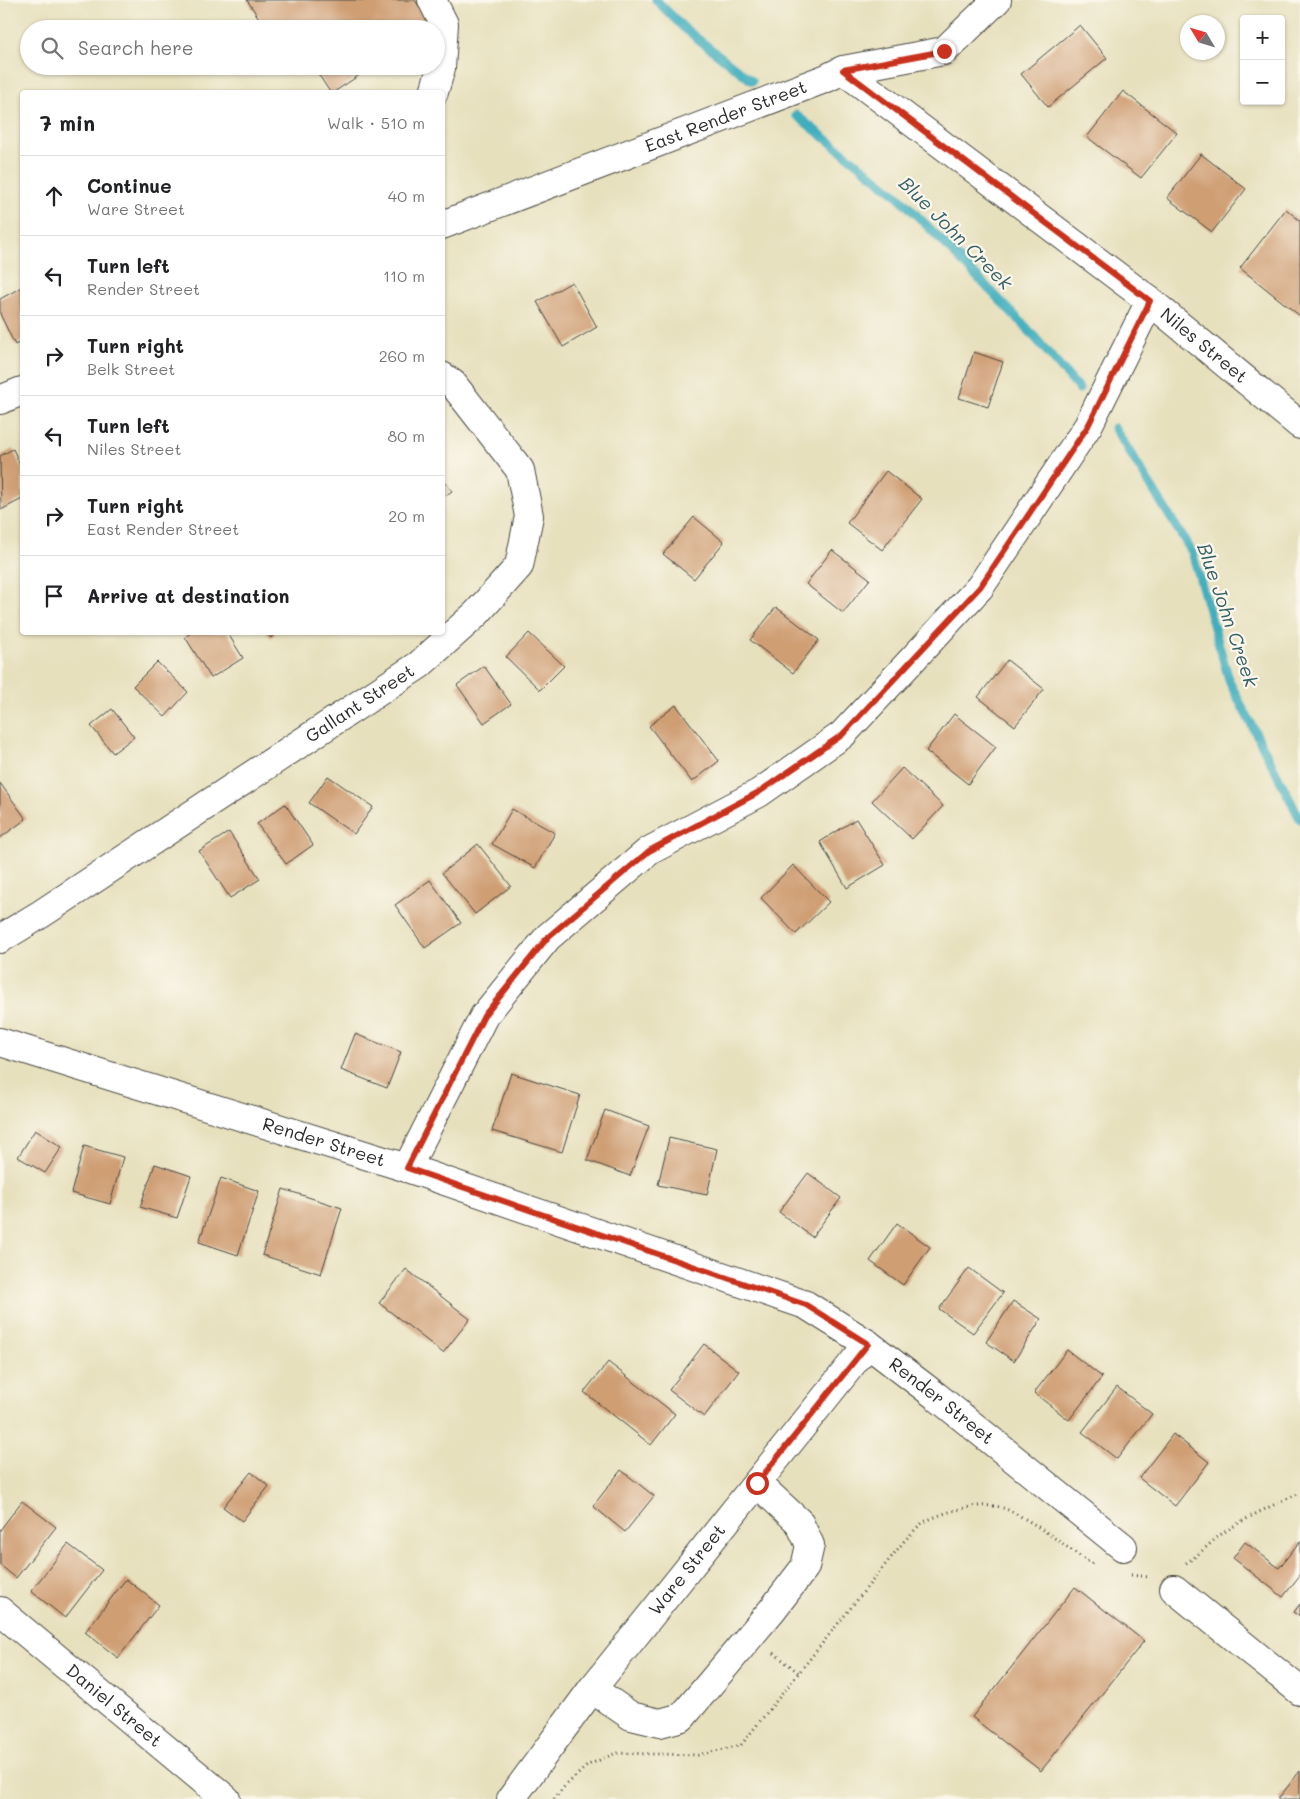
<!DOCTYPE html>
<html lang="en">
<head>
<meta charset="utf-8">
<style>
	body { margin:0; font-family:Mali,sans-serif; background:#f2f2f2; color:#202124 }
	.controls { position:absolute; right:15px; top:15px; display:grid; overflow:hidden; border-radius:5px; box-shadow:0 1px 4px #0004 }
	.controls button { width:45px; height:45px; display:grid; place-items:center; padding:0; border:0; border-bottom:1px solid #e0e0e0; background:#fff; color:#202124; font:25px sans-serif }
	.compass { position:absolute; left:1180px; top:15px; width:45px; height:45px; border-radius:50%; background:#fff; box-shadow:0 1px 4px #0004; rotate:308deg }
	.stop { position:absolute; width:15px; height:15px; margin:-11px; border:4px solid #c8321e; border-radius:50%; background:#fff }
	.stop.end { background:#c8321e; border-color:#fff; box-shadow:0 1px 5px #0008 }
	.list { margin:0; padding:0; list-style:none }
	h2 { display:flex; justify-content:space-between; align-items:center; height:65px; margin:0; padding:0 20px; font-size:21px }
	h2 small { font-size:16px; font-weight:400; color:#757577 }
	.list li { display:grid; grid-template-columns:32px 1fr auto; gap:15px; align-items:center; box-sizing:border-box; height:80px; padding:0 20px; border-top:1px solid #e0e0e0 }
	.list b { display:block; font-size:19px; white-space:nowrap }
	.list p { margin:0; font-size:16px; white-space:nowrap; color:#757577 }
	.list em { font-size:16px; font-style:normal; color:#757577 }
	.icon { flex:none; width:28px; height:28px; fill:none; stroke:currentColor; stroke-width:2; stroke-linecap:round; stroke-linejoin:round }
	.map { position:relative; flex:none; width:1300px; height:1799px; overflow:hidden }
	.search { position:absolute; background:#fff; box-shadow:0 1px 4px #0004; left:20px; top:20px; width:425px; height:55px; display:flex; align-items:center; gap:12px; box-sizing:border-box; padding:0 18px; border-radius:28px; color:#757577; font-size:19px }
	.panel { position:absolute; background:#fff; box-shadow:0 1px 4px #0004; left:20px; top:90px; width:425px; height:545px; border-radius:5px }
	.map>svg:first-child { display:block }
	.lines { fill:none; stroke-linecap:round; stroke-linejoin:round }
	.stream { stroke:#40aebd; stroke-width:9 }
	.building { fill:#cf9e73 }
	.minor-casing { stroke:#474641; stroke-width:30 }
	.path { stroke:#474641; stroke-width:3; stroke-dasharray:1 4; stroke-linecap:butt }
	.minor { stroke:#fff; stroke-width:28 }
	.route { stroke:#c8321e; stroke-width:6 }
	.labels { text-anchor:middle; stroke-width:4.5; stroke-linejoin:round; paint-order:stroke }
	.street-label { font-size:18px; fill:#2b2b2b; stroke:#fbf7ec }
	.water-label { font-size:19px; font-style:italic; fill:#335f65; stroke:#fbf7ec }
</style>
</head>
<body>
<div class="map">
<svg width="1300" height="1799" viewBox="0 0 1300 1799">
	<rect width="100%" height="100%" fill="#fbf7ec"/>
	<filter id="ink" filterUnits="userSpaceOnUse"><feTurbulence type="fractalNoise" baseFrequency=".02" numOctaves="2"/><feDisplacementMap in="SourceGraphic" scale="10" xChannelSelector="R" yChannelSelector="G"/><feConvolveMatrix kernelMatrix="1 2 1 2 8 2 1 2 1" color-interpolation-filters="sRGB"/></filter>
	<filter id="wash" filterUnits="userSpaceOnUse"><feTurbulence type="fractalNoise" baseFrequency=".0096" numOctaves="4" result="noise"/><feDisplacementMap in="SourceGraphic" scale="20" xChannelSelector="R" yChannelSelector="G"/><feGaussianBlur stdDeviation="1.12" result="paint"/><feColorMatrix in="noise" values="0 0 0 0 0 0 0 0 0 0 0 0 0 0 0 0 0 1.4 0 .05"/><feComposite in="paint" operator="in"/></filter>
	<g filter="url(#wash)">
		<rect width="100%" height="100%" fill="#e7e0bd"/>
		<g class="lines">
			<path class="stream" d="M 656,0 L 684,28 L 752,81
				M 796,115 L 897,195 L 1026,327 L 1079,389
				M 1114,428 L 1119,435 L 1192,552 L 1230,683 L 1300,819"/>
		</g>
		<g id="blocks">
			<path class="building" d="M 247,0 L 415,0 L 433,27 L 429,29 L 266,29 Z
				M 1080,25 L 1107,58 L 1048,107 L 1021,74 Z
				M 291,66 L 302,66 L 294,72 Z
				M 313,66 L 373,66 L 334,92 L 330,92 Z
				M 1123,91 L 1177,133 L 1141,178 L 1087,137 Z
				M 1201,154 L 1246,189 L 1212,232 L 1167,198 Z
				M 1286,209 L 1300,221 L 1300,316 L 1240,268 Z
				M 572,282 L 597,327 L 563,347 L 537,302 Z
				M 22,287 L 22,341 L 15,345 L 0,314 L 0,299 Z
				M 974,352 L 1003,362 L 988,407 L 959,398 Z
				M 13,449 L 22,469 L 22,499 L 1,510 L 0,456 Z
				M 886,471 L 922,499 L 882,550 L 847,523 Z
				M 442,478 L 452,491 L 442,498 Z
				M 694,517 L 724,542 L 694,579 L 663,554 Z
				M 832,550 L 870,579 L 843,613 L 806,584 Z
				M 776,607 L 819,640 L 793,673 L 750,640 Z
				M 192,632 L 227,632 L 243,658 L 211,678 L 185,637 Z
				M 266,632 L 276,632 L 271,638 Z
				M 529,633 L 564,666 L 540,690 L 506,657 Z
				M 1007,660 L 1044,689 L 1015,726 L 978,697 Z
				M 157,662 L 188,692 L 165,717 L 133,686 Z
				M 484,666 L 511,704 L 484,723 L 457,685 Z
				M 676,705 L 719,761 L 692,782 L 649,726 Z
				M 112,709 L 134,737 L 113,753 L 91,726 Z
				M 954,714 L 996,747 L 968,784 L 926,751 Z
				M 902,768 L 943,806 L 912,839 L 872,801 Z
				M 328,776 L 373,807 L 354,834 L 309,803 Z
				M 0,783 L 26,819 L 0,838 Z
				M 285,804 L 313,845 L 286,864 L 257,824 Z
				M 512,809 L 555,833 L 535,868 L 492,844 Z
				M 856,819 L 885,865 L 847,888 L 820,842 Z
				M 229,832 L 260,879 L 230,898 L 199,851 Z
				M 478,844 L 511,886 L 475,914 L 442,873 Z
				M 793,865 L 829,902 L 796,934 L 761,898 Z
				M 430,880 L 461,923 L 425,948 L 395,905 Z
				M 355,1034 L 401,1052 L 387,1088 L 341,1070 Z
				M 511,1073 L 580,1095 L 562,1152 L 492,1131 Z
				M 605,1110 L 649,1126 L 630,1176 L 587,1160 Z
				M 35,1130 L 62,1147 L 45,1173 L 18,1157 Z
				M 669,1138 L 717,1149 L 707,1195 L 658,1185 Z
				M 84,1146 L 123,1157 L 110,1204 L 71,1193 Z
				M 155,1164 L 191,1176 L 177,1218 L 140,1207 Z
				M 808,1173 L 841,1198 L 812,1237 L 779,1212 Z
				M 221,1178 L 259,1191 L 238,1255 L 199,1242 Z
				M 283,1189 L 342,1208 L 321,1274 L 262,1255 Z
				M 897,1223 L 930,1247 L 903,1285 L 870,1261 Z
				M 969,1268 L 1003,1293 L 973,1333 L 939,1309 Z
				M 406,1269 L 470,1319 L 443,1353 L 379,1303 Z
				M 1013,1301 L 1041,1319 L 1014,1361 L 986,1342 Z
				M 704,1344 L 739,1371 L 704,1417 L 669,1390 Z
				M 1067,1350 L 1102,1377 L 1069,1420 L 1034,1393 Z
				M 608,1362 L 675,1414 L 651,1445 L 584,1392 Z
				M 1117,1387 L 1152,1414 L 1117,1459 L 1082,1432 Z
				M 1173,1434 L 1209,1462 L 1175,1506 L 1139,1478 Z
				M 621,1470 L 654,1496 L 625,1532 L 593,1506 Z
				M 251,1472 L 269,1486 L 242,1521 L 223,1507 Z
				M 22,1501 L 56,1527 L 16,1578 L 0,1565 L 0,1530 Z
				M 1300,1541 L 1300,1575 L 1283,1597 L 1233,1558 L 1245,1542 L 1279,1568 Z
				M 68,1544 L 102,1570 L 65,1618 L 31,1591 Z
				M 126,1579 L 159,1605 L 118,1658 L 85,1632 Z
				M 1075,1587 L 1144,1641 L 1041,1771 L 972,1717 Z
				M 1300,1604 L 1300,1616 L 1294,1612 Z
				M 1300,1771 L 1300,1799 L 1278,1799 Z"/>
		</g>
	</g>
	<g filter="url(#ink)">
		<use href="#blocks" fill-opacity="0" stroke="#474641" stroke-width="1"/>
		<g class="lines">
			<defs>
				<g id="minor">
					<path d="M 432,0 L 444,24 L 441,68 L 434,92"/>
					<path id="s1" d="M 843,70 L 1150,301 L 1300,425"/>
					<path id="s2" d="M 442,225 L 827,78 L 843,70 L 944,51 L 997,0"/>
					<path d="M 0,400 L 22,391"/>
					<path id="s3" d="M 0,939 L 41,914 L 419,665 L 476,614 L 519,566 L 529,516 L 520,470 L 453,384 L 442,376"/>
					<path id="s4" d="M 0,1042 L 407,1168 L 806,1305 L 868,1344 L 936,1396 L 1123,1547"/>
					<path d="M 407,1168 L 484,1016 L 548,937 L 649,851 L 759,793 L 842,735 L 980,587 L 1088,426 L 1150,301"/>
					<path d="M 1174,1589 L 1300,1691"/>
					<path id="s5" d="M 0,1611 L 226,1799"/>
					<path d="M 592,1689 L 631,1716 L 660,1723 L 682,1717 L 772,1610 L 805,1567 L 810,1545 L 799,1522 L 757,1483"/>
					<path id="s6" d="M 511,1799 L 592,1689 L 868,1344"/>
				</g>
			</defs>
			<use href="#minor" class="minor-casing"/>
			<path class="path" d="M 1186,1563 C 1201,1554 1212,1540 1226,1531 C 1249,1516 1275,1504 1300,1493
				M 1131,1575 L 1149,1577
				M 774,1653 L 799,1673
				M 554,1799 L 565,1786 L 588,1765 L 616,1753 L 698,1755 L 741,1745 L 905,1540 C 911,1535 917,1526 924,1522 C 945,1511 985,1500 1006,1509 C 1035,1522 1062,1544 1087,1561 L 1096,1565"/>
			<use href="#minor" class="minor"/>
		</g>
	</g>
	<g class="lines" filter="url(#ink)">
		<path class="route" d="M 757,1483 L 868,1344 L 806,1305 L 407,1168 L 484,1016 L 548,937 L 649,851 L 759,792 L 842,735 L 980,587 L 1088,426 L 1150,301 L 843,70 L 944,51"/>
	</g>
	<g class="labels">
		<g class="street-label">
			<text dy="6" stroke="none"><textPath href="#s2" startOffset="304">East Render Street</textPath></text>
			<text dy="6" stroke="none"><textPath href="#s1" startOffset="454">Niles Street</textPath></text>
			<text dy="6" stroke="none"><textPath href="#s3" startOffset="430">Gallant Street</textPath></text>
			<text dy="6" stroke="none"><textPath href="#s4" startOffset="339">Render Street</textPath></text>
			<text dy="6" stroke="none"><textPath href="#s4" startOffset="1014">Render Street</textPath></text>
			<text dy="6" stroke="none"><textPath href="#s6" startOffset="289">Ware Street</textPath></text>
			<text dy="6" stroke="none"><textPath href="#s5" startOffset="148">Daniel Street</textPath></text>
		</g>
		<g class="water-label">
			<text transform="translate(956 233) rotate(45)" y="7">Blue John Creek</text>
			<text transform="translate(1228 615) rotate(71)" y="7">Blue John Creek</text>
		</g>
	</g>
</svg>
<div class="controls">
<button>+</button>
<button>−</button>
</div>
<svg class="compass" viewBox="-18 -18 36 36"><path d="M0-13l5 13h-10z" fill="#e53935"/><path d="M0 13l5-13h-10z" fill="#757577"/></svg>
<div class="stop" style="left:757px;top:1483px"></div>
<div class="stop end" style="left:944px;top:51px"></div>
<div class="search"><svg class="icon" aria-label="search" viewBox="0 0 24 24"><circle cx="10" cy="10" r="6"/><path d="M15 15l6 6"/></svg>Search here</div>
<section class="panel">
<h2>7 min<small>Walk · 510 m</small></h2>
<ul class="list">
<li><svg class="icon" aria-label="ahead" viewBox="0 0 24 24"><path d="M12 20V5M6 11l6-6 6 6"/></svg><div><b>Continue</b><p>Ware Street</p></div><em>40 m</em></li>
<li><svg class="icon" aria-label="left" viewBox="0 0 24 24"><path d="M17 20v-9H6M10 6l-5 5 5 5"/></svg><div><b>Turn left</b><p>Render Street</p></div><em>110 m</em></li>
<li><svg class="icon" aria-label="right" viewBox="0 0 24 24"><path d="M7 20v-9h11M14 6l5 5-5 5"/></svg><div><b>Turn right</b><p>Belk Street</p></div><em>260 m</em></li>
<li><svg class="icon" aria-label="left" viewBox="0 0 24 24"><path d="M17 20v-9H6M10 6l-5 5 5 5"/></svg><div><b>Turn left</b><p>Niles Street</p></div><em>80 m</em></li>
<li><svg class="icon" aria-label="right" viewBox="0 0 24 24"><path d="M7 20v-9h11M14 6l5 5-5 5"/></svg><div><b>Turn right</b><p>East Render Street</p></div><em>20 m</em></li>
<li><svg class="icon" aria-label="arrive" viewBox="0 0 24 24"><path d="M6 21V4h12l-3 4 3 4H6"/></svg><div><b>Arrive at destination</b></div></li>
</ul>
</section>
</div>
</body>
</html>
